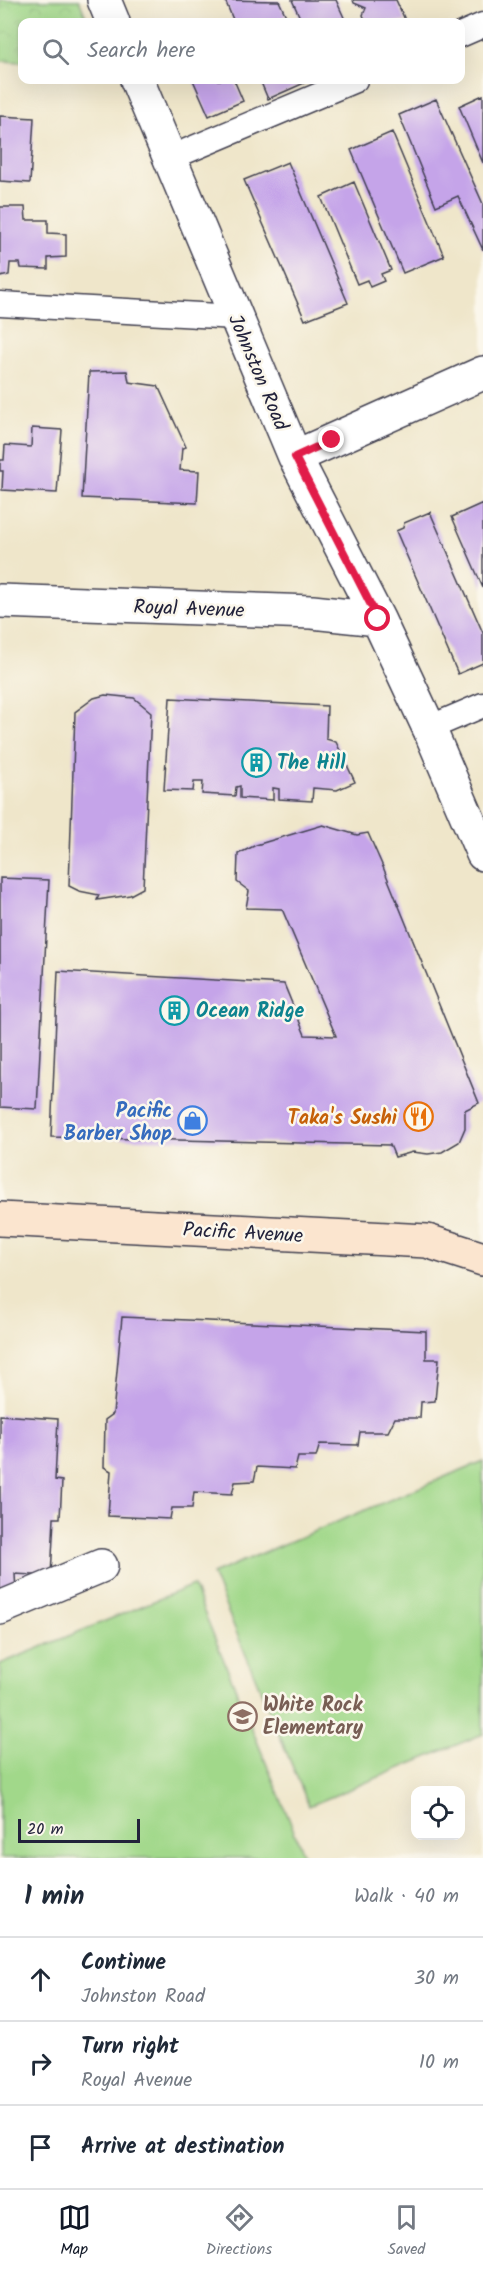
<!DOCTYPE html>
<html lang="en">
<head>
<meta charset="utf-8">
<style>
	body { margin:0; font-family:Kalam,sans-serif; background:#f6f6f7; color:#1f2937 }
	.controls { position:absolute; right:18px; bottom:18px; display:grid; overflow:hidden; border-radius:12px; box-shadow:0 6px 24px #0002 }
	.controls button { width:54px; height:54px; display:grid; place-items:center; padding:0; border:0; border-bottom:2px solid #e0e1e3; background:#fff; color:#1f2937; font:30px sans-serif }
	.scale { position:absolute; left:18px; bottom:15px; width:122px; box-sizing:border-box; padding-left:6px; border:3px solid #22223b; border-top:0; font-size:16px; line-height:21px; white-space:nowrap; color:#22223b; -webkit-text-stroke:4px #fbf7ec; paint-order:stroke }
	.stop { position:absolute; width:18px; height:18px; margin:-14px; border:4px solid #e11d48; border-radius:50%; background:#fff }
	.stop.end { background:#e11d48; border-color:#fff; box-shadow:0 2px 6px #0008 }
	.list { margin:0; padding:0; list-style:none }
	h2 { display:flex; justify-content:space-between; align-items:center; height:78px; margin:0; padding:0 24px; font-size:26px }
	h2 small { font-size:20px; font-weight:400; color:#747a83 }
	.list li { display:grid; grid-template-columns:39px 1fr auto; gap:18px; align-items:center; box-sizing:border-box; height:84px; padding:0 24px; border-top:2px solid #e0e1e3 }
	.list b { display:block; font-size:22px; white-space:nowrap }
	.list p { margin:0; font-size:20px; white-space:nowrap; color:#747a83 }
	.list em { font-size:20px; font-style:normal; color:#747a83 }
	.icon { flex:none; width:33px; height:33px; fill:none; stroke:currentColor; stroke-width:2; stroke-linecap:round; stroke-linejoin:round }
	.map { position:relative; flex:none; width:483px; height:1858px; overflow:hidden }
	.search { position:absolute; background:#fff; box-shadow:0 6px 24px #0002; left:18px; right:18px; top:18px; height:66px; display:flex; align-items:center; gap:15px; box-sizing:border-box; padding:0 21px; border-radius:12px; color:#747a83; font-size:22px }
	.sheet { height:330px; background:#fff }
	nav { display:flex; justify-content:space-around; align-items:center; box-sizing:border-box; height:84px; border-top:2px solid #e0e1e3; background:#fff; font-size:16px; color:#747a83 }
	nav a { display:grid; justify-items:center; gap:3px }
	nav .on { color:#111827 }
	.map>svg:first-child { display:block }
	.park { fill:url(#park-crowns); stroke:#627d62; stroke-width:1.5 }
	.pitch { fill:#a1d88a; stroke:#627d62; stroke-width:1.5 }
	.building { fill:#c5a4e9 }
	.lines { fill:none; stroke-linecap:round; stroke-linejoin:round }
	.lane-casing { stroke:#413f50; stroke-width:27 }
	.street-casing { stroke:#413f50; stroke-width:36 }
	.secondary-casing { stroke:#413f50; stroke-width:36 }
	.lane { stroke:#fff; stroke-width:24 }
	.street { stroke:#fff; stroke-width:33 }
	.secondary { stroke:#fbe5cf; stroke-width:33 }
	.route { stroke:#e11d48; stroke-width:8 }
	.labels { text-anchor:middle; stroke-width:5; stroke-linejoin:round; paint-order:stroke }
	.street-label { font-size:20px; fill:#22223b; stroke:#fbf7ec }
	.culture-label { font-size:20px; font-weight:bold; fill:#0d838f; stroke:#fbf7ec; text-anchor:start }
	.shop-label { font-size:20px; font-weight:bold; fill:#366cbe; stroke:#fbf7ec; text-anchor:end }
	.food-label { font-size:20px; font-weight:bold; fill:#c56008; stroke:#fbf7ec; text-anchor:end }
	.education-label { font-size:20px; font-weight:bold; fill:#785e54; stroke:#fbf7ec; text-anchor:start }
</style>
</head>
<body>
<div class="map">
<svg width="483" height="1858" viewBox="0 0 483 1858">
	<defs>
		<pattern id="park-crowns" width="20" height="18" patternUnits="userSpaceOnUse" patternTransform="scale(1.5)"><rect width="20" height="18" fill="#a1d88a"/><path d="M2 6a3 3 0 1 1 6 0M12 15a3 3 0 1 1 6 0" fill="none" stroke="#8ab978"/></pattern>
	</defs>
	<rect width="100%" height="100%" fill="#fbf7ec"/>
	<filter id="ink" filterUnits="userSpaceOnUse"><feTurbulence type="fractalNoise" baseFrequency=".0167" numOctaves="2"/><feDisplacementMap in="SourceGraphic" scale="12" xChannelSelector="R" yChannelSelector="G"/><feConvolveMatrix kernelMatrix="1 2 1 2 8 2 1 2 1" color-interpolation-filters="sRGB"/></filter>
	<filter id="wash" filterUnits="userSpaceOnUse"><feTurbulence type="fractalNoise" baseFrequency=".008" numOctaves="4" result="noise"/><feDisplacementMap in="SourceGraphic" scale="24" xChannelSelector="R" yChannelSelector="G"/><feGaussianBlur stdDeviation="1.35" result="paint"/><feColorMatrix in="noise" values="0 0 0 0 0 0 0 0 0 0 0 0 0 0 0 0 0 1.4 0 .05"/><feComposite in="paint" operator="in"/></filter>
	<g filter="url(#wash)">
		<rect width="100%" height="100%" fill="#efe6ca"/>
		<path class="park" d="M 0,0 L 79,0 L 88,22 L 22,22 L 22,62 L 0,61 Z"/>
		<path class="pitch" d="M 483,1461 L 483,1734 L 309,1806 L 212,1574 Z
			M 193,1585 L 305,1858 L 0,1858 L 0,1664 Z"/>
		<g id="blocks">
			<path class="building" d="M 225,0 L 279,1 L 286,16 L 283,17 L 285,22 L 234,22 Z
				M 292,0 L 336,0 L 346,22 L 302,22 Z
				M 353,0 L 396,0 L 406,22 L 366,22 L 363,15 L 366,8 L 354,3 Z
				M 193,80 L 234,80 L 243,101 L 209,116 Z
				M 260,80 L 311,80 L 268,99 Z
				M 483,95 L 483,163 L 459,106 Z
				M 436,99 L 483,204 L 483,250 L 458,196 L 436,206 L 399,115 Z
				M 0,116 L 34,118 L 30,183 L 0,181 Z
				M 392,132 L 444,256 L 403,273 L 351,150 Z
				M 288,162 L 348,303 L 305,320 L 244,180 Z
				M 354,182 L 391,270 L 381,274 L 384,281 L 370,287 L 367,280 L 357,284 L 321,197 Z
				M 0,207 L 25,207 L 26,220 L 48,220 L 48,233 L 66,234 L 66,257 L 48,258 L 48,269 L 21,268 L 20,263 L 10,263 L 9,275 L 0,277 Z
				M 127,371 L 129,382 L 158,386 L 186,447 L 182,448 L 180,470 L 199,471 L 197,503 L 82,498 L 89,372 Z
				M 32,428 L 62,430 L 57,493 L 2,490 L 3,471 L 0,471 L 0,460 L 4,460 L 5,445 L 31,447 Z
				M 483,503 L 483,588 L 452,517 Z
				M 430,512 L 483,633 L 483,663 L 458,674 L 396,531 L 403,528 L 404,523 Z
				M 105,695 L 134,698 L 151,712 L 143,888 L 130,895 L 97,900 L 99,895 L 79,891 L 69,886 L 75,712 L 94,698 Z
				M 170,698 L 327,706 L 326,739 L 336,742 L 355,782 L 337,790 L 313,788 L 312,801 L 279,799 L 279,789 L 273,788 L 273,800 L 240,798 L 240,786 L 236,787 L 235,796 L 202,794 L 203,782 L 194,782 L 193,791 L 164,790 Z
				M 323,825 L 357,835 L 368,833 L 383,867 L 479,1103 L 465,1110 L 465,1128 L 459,1142 L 442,1152 L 428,1154 L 413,1152 L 395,1157 L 390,1145 L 51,1137 L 58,971 L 284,984 L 305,1035 L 336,1036 L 282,909 L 246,908 L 249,891 L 237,882 L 238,854 L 256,845 Z
				M 0,878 L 49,880 L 37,1109 L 0,1107 Z
				M 122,1317 L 426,1331 L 426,1359 L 439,1359 L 435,1401 L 421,1402 L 420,1418 L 395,1418 L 388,1432 L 360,1432 L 358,1445 L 320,1444 L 316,1457 L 298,1457 L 295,1469 L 257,1467 L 254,1481 L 235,1482 L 232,1494 L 194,1492 L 192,1508 L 172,1508 L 170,1519 L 108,1516 L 111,1471 L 104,1467 L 105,1420 L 113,1414 Z
				M 0,1415 L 58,1419 L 55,1480 L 62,1481 L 60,1518 L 54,1518 L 51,1576 L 15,1574 L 16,1592 L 0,1591 Z"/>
		</g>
	</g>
	<g filter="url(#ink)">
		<use href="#blocks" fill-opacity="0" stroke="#413f50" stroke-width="1.5"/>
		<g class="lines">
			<defs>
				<path id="lane" d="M 460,35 L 483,25
					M 170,158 L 355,80
					M 0,304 L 236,317
					M 429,728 L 483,705"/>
				<path id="street" d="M 104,0 L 113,22
					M 137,80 L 295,457 L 378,619 L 429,728 L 483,854
					M 295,457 L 483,373
					M 0,601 L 312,612 L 378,619
					M 0,1608 L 101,1566"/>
				<path id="secondary" d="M 0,1219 L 427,1241 L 483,1259"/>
			</defs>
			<use href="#lane" class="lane-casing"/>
			<use href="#street" class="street-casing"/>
			<use href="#secondary" class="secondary-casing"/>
			<use href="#lane" class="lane"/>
			<use href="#street" class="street"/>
			<use href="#secondary" class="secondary"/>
		</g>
	</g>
	<g class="lines" filter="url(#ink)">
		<path class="route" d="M 332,440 L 295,457 L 378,619"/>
	</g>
	<defs>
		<symbol id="building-ring" viewBox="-11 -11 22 22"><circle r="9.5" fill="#fbf7ec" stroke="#0f9aa8" stroke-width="1.5"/><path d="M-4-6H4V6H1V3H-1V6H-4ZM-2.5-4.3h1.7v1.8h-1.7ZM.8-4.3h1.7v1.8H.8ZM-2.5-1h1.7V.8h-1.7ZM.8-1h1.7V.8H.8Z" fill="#0f9aa8"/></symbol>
		<symbol id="restaurant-ring" viewBox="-11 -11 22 22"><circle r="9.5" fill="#fbf7ec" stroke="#e8710a" stroke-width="1.5"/><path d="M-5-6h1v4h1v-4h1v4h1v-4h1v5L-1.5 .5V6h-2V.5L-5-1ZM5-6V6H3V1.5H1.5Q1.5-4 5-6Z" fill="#e8710a"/></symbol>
		<symbol id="shop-ring" viewBox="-11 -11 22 22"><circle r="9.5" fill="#fbf7ec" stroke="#3f7fe0" stroke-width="1.5"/><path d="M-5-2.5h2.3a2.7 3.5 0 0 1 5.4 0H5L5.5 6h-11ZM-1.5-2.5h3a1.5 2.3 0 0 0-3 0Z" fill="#3f7fe0"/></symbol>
		<symbol id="school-ring" viewBox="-11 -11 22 22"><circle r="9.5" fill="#fbf7ec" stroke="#8d6e63" stroke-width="1.5"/><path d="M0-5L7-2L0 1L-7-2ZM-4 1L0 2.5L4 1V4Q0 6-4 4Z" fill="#8d6e63"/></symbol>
	</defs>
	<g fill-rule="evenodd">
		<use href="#building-ring" x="240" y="746" width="33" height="33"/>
		<use href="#building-ring" x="158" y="994" width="33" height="33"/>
		<use href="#restaurant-ring" x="402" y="1100" width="33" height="33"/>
		<use href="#shop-ring" x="176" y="1104" width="33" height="33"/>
		<use href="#school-ring" x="226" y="1700" width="33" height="33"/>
	</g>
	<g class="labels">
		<g class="street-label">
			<text transform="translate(259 372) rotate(67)" y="7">Johnston Road</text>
			<text transform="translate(189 608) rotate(2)" y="7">Royal Avenue</text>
			<text transform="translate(243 1232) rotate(3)" y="7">Pacific Avenue</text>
		</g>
		<g class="culture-label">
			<text x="277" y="769">The Hill</text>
			<text x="196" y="1017">Ocean Ridge</text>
		</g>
		<g class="shop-label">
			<text x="172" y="1117">Pacific<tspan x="172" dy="23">Barber Shop</tspan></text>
		</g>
		<g class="food-label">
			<text x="397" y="1124">Taka's Sushi</text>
		</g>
		<g class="education-label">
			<text x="263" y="1711">White Rock<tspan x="263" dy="23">Elementary</tspan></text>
		</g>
	</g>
</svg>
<div class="controls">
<button><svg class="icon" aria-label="locate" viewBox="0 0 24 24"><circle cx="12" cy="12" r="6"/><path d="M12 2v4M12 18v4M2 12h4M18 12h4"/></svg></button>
</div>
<div class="scale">20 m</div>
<div class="stop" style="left:378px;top:619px"></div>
<div class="stop end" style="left:332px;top:440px"></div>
<div class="search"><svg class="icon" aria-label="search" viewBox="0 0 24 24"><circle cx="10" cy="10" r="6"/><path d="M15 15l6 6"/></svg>Search here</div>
</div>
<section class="sheet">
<h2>1 min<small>Walk · 40 m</small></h2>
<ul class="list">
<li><svg class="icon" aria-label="ahead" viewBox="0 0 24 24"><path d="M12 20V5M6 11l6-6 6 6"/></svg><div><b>Continue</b><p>Johnston Road</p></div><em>30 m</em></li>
<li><svg class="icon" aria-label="right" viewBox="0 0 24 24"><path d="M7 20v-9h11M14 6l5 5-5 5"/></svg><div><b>Turn right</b><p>Royal Avenue</p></div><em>10 m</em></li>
<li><svg class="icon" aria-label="arrive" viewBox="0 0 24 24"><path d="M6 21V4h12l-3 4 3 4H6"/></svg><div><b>Arrive at destination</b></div></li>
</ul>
</section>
<nav>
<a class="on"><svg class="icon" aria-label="map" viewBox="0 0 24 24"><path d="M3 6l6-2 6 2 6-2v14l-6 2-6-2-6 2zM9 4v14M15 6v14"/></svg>Map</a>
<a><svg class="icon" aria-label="directions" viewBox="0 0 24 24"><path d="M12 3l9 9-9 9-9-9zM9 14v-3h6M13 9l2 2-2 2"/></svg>Directions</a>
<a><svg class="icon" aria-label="saved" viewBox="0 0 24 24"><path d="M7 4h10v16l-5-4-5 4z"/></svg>Saved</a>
</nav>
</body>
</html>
